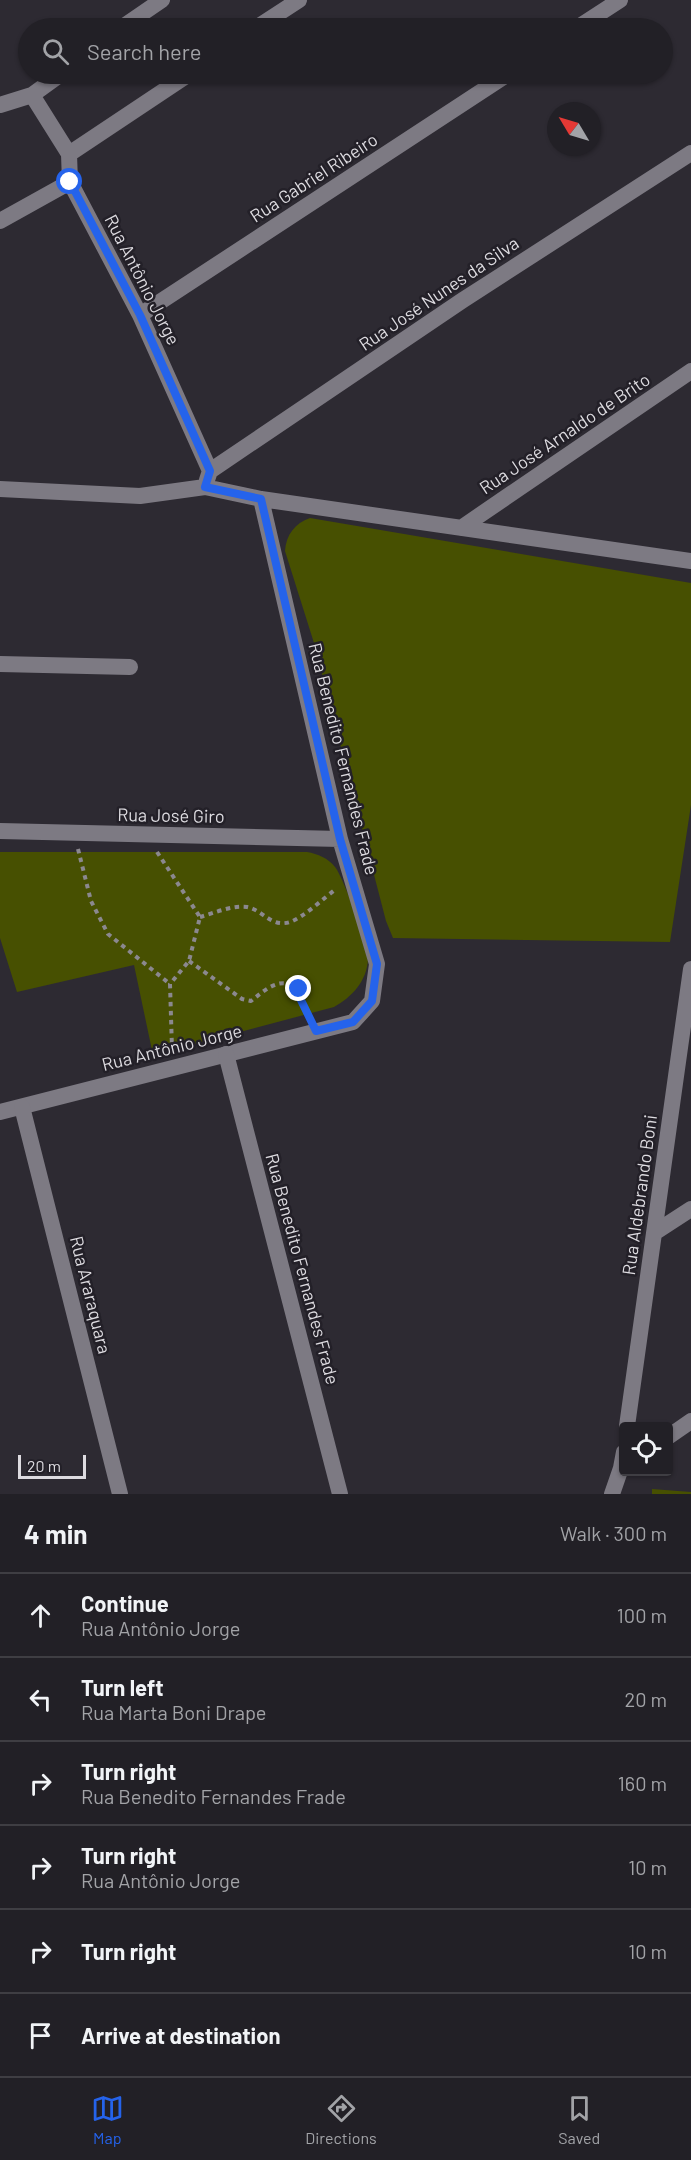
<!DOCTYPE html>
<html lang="en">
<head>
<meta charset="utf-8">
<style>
	body { margin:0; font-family:Barlow,sans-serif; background:#2a282e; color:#f1f3f6 }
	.controls { position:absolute; right:18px; bottom:18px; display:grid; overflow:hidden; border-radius:6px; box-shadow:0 2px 4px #0004 }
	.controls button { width:54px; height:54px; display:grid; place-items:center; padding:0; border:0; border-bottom:2px solid #3f3e43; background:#222026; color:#f1f3f6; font:30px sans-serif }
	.compass { position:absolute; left:547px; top:102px; width:54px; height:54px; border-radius:50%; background:#222026; box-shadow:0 2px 4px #0004; rotate:308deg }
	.scale { position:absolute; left:18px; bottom:15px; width:68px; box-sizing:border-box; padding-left:6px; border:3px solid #dddbe0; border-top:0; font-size:16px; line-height:21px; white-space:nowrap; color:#dddbe0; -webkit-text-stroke:4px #232028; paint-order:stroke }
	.stop { position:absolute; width:18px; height:18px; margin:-14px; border:4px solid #2563eb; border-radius:50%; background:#fff }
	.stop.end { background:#2563eb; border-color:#fff; box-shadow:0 2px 6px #0008 }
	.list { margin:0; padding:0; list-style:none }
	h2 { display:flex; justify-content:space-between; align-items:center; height:78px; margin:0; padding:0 24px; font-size:26px }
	h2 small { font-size:20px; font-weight:400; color:#a2a3a7 }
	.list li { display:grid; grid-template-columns:39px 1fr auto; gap:18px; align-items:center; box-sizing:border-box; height:84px; padding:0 24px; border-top:2px solid #3f3e43 }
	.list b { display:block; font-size:22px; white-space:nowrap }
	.list p { margin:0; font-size:20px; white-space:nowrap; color:#a2a3a7 }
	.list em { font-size:20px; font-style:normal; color:#a2a3a7 }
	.icon { flex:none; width:33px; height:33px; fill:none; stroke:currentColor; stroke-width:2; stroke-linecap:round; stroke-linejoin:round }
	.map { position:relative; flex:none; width:691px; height:1494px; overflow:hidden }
	.search { position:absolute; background:#222026; box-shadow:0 2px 4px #0004; left:18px; right:18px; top:18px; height:66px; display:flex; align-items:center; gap:15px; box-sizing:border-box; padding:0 21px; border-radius:33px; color:#a2a3a7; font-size:22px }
	.sheet { height:582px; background:#222026 }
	nav { display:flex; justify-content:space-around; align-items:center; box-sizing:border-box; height:84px; border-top:2px solid #3f3e43; background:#222026; font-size:16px; color:#a2a3a7 }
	nav a { display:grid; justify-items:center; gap:3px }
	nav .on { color:#2563eb }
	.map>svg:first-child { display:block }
	.green { fill:#475001 }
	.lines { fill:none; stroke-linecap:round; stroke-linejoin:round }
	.path { stroke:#8b888f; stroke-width:4; stroke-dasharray:4.5 4.5; stroke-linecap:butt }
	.minor { stroke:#7d7a83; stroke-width:16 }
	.tertiary { stroke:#7d7a83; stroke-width:16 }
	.route { stroke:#2563eb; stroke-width:8 }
	.labels { text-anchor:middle; stroke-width:5; stroke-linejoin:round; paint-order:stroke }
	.street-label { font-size:18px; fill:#dddbe0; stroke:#232028 }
</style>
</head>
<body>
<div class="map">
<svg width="691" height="1494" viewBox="0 0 691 1494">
	<rect width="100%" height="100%" fill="#2d2a32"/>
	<path class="green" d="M 310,518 L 691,583 L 691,805 L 670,942 L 393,938 L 386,921 L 314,643 L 285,551 C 286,535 295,523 310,518 Z
		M 0,852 L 307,852 C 318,854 328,858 335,867 C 343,876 369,948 368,959 C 367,981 352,997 334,1007 L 153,1055 L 134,965 L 17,992 L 0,938 Z
		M 652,1489 L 691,1492 L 691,1494 L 652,1494 Z"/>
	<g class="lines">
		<path class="path" d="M 78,849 L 91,901 L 108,934 L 170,984
			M 157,852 L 200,917 L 189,961 L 170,984 L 172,1049
			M 200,917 C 214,913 232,905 247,907 C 263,910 271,928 290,922 C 304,917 324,898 336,889
			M 189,961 L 242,999 L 251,1001 C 266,989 281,975 299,989 L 299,996 L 308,1016"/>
		<path class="minor" d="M 121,28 L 162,0
			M 256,28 L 299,0
			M 577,28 L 620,0
			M 32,95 L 69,154 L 70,182 L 140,315 L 210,471 L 207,480
			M 0,105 L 32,95 L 61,74
			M 69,154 L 189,74
			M 0,221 L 70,182
			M 140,315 L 508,74
			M 210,471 L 463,300 L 691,153
			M 0,489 L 140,496 L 205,487 L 261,499 L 691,561
			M 461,528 L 691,371
			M 0,664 L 130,667
			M 0,831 L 340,839
			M 0,1112 L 353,1022 L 372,1001 L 377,964 L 340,839 L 261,499
			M 654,1233 L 691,1209
			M 627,1426 L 691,969
			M 668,1437 L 691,1421
			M 612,1494 L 621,1468 L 624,1452"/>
		<path class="tertiary" d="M 226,1054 L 340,1494
			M 22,1107 L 120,1494"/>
	</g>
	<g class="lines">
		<path class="route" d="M 70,182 L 140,315 L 210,471 L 205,487 L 261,499 L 340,839 L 377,964 L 372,1001 L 353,1022 L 316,1031 L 299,996 L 299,989"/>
	</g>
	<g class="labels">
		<g class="street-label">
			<text transform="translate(314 178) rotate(-33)" y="6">Rua Gabriel Ribeiro</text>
			<text transform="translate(142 280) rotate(63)" y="6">Rua Antônio Jorge</text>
			<text transform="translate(439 294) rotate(-34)" y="6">Rua José Nunes da Silva</text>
			<text transform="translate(565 434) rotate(-34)" y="6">Rua José Arnaldo de Brito</text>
			<text transform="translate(343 759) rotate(76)" y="6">Rua Benedito Fernandes Frade</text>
			<text transform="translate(171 816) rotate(1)" y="6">Rua José Giro</text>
			<text transform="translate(172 1048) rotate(-14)" y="6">Rua Antônio Jorge</text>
			<text transform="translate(640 1195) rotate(-82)" y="6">Rua Aldebrando Boni</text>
			<text transform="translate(302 1269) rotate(75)" y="6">Rua Benedito Fernandes Frade</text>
			<text transform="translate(90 1295) rotate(76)" y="6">Rua Araraquara</text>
		</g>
	</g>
</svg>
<div class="controls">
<button><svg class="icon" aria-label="locate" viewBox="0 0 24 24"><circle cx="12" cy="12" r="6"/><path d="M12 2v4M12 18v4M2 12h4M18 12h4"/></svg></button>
</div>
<svg class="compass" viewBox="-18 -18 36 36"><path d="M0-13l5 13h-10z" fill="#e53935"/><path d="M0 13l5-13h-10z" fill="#a2a3a7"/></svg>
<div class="scale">20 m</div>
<div class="stop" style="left:70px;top:182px"></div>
<div class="stop end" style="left:299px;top:989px"></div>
<div class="search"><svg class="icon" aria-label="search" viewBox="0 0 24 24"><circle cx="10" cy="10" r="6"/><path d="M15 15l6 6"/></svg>Search here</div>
</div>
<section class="sheet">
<h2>4 min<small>Walk · 300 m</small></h2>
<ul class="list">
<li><svg class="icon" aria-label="ahead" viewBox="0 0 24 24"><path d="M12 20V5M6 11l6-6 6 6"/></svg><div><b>Continue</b><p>Rua Antônio Jorge</p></div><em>100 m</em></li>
<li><svg class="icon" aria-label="left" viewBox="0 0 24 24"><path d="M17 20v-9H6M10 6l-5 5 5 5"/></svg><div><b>Turn left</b><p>Rua Marta Boni Drape</p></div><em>20 m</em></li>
<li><svg class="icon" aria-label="right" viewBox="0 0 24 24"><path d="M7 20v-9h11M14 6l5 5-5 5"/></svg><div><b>Turn right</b><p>Rua Benedito Fernandes Frade</p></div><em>160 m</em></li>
<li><svg class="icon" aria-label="right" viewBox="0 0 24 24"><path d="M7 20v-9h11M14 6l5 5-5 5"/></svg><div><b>Turn right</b><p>Rua Antônio Jorge</p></div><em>10 m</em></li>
<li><svg class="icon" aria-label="right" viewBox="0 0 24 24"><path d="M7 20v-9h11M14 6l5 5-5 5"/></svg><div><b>Turn right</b></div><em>10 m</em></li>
<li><svg class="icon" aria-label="arrive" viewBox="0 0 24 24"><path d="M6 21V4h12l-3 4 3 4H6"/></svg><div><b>Arrive at destination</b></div></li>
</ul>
</section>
<nav>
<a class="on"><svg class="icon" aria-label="map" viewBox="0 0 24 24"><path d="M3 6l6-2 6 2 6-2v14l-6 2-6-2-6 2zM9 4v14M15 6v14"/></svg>Map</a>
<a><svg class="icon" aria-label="directions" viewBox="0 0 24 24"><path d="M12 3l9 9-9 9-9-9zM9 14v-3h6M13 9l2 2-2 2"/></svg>Directions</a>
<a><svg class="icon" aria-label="saved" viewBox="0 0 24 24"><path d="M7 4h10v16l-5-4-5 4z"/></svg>Saved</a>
</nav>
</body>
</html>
